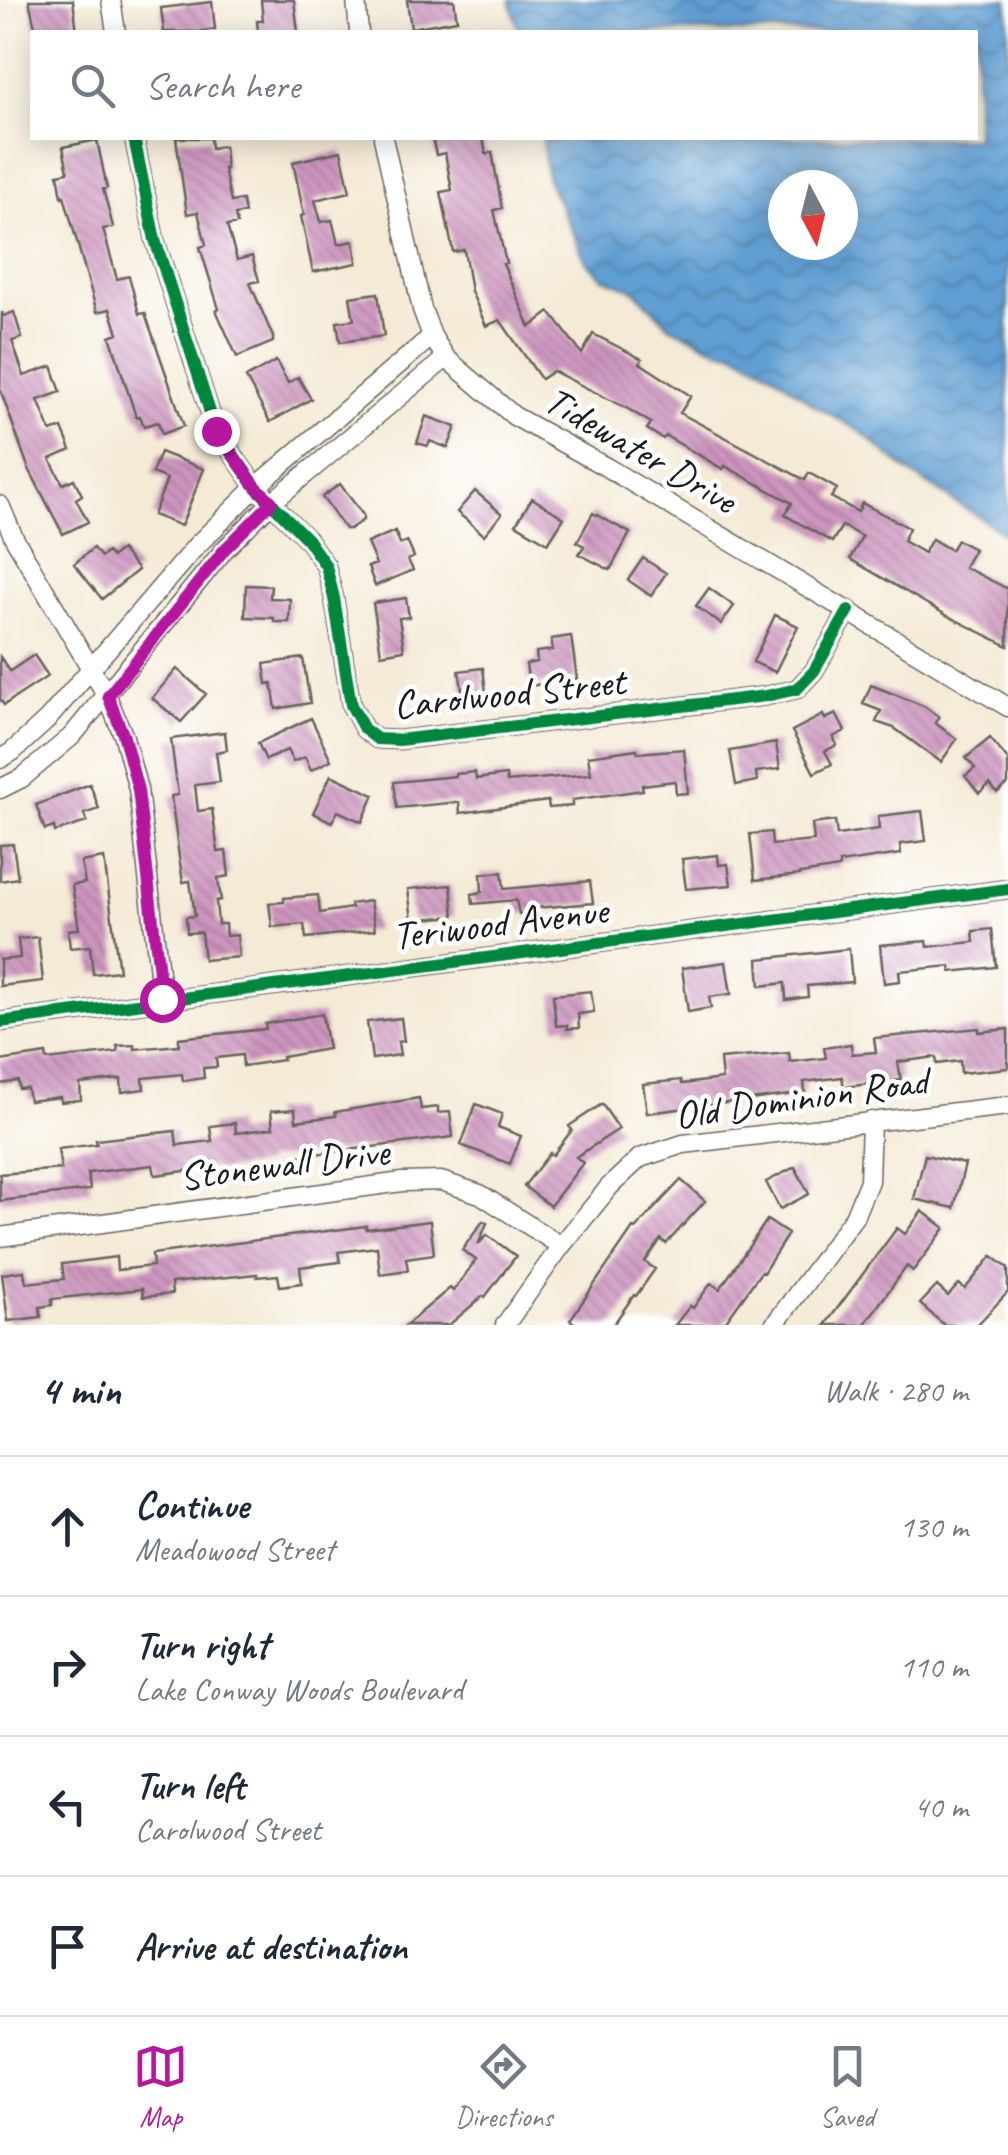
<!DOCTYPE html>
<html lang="en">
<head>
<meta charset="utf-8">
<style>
	body { margin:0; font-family:Caveat,sans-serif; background:#f2f2f3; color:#1f2937 }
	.compass { position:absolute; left:768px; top:170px; width:90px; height:90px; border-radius:50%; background:#fff; box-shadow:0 5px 25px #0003; rotate:173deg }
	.stop { position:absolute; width:30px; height:30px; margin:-22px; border:8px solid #b5179e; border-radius:50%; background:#fff }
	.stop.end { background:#b5179e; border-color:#fff; box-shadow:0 2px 10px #0008 }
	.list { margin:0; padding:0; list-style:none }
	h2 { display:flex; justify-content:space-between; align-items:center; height:130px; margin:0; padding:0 40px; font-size:42px }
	h2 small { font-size:32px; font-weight:400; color:#747a83 }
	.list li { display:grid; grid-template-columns:65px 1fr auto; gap:30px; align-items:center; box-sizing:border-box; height:140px; padding:0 40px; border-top:2px solid #e0e1e3 }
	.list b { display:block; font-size:38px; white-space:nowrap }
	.list p { margin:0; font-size:32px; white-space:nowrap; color:#747a83 }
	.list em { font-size:32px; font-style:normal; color:#747a83 }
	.icon { flex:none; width:55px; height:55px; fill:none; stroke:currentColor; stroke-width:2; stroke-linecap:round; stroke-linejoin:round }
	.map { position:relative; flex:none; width:1008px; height:1325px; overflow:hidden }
	.search { position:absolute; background:#fff; box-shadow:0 5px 25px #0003; left:30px; right:30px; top:30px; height:110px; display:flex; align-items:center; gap:25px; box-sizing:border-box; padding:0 35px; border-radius:0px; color:#747a83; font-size:38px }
	.sheet { height:690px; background:#fff }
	nav { display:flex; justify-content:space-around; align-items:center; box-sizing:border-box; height:140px; border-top:2px solid #e0e1e3; background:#fff; font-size:28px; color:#747a83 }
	nav a { display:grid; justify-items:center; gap:5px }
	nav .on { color:#b5179e }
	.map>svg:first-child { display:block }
	.water { fill:url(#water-waves); stroke:#3e5e78; stroke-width:2.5; fill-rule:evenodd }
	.building { fill:url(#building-back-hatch) }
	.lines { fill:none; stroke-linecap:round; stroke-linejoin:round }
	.street-casing { stroke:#68645d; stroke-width:21 }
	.street { stroke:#fff; stroke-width:18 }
	.cycleway-casing { stroke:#fff; stroke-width:19 }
	.cycleway { stroke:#00873e; stroke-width:12 }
	.route { stroke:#b5179e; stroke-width:12 }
	.labels { text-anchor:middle; stroke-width:9; stroke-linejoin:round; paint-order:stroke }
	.street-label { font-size:40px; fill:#1c1c1c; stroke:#fff }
</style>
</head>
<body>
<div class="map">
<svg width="1008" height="1325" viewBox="0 0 1008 1325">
	<defs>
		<pattern id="water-waves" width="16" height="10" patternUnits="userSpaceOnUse" patternTransform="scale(2.5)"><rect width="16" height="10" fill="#619fd3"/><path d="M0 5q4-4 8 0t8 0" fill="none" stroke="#4f81aa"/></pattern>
		<pattern id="building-back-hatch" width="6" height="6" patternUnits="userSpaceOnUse" patternTransform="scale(2.5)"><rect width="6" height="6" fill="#cd95bf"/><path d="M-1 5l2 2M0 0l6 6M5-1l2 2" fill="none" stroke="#a6799a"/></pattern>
	</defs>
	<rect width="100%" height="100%" fill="#fff"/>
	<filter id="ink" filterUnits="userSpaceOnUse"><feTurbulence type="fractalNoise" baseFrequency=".01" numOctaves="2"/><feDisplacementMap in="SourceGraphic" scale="20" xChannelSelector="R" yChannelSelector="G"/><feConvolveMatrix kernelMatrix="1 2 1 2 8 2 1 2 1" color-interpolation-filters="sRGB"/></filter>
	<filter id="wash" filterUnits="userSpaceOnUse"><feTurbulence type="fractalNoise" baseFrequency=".0048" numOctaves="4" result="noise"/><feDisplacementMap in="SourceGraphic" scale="40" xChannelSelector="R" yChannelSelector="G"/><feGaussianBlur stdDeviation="2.25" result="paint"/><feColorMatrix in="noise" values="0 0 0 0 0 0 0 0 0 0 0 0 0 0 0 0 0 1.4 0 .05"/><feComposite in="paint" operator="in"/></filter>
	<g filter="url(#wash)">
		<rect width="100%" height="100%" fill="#f4ead5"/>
		<path class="water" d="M 510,0 L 1008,0 L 1008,536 L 907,471 L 861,432 L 814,405 L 773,373 L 734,352 L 719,350 L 669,326 L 634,290 L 602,277 L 586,261 L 547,179 L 542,138 L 976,138 L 976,32 L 519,32 ZM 783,185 L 843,185 L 843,245 L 783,245 Z"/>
		<g id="blocks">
			<path class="building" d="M 29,0 L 73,0 L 77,32 L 36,32 Z
				M 261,0 L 294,0 L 298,32 L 258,32 L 257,21 L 263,21 Z
				M 407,0 L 454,0 L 457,20 L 411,28 Z
				M 212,2 L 215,29 L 203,31 L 204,32 L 164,32 L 161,8 Z
				M 176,138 L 210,138 L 211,148 L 224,146 L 226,169 L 224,169 L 231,202 L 242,200 L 245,213 L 235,215 L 237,224 L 227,226 L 237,260 L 252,256 L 259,281 L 250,283 L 273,337 L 273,342 L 237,357 L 216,310 L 219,309 L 200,247 L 206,245 L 198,212 L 187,214 Z
				M 432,138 L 483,138 L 486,154 L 492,152 L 502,208 L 494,210 L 506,263 L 503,264 L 530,327 L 550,312 L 582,354 L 593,334 L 642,359 L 640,363 L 691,396 L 680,413 L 805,480 L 809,473 L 837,489 L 831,497 L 858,512 L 862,503 L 909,528 L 903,541 L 924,553 L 932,539 L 951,550 L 957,540 L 974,549 L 964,567 L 1008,589 L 1008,646 L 946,615 L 850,559 L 862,537 L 842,526 L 832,542 L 785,515 L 792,503 L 725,466 L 723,469 L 666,436 L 663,439 L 647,429 L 651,423 L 628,409 L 553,371 L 541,379 L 500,320 L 486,326 L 471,291 L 464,250 L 453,252 L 441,192 L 452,190 L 445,153 L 436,155 Z
				M 97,140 L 107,188 L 103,189 L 113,227 L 103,229 L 117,279 L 129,276 L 139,314 L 145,313 L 184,426 L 162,434 L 158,422 L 144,426 L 140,416 L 136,417 L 110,336 L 118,333 L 110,309 L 97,312 L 64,196 L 62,197 L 58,174 L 68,172 L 63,147 Z
				M 341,151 L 350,192 L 315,200 L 321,222 L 332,220 L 338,244 L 354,241 L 357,263 L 313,272 L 301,216 L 304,215 L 293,162 Z
				M 378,293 L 384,336 L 340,342 L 337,322 L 354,320 L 350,297 Z
				M 2,312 L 3,316 L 14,312 L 22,338 L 12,341 L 24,376 L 52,366 L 61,392 L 38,400 L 51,432 L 62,428 L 71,450 L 50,459 L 63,484 L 74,479 L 82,495 L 76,499 L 88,522 L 63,534 L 28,467 L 0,389 Z
				M 276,361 L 288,383 L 298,377 L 311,399 L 270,422 L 246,378 Z
				M 426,416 L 456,427 L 448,448 L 430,441 L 428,446 L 417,443 Z
				M 160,452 L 204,469 L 181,526 L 153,515 L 167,479 L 152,473 Z
				M 340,484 L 363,515 L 363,520 L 350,529 L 345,529 L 322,497 Z
				M 475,491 L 502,514 L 484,535 L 457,512 Z
				M 532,498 L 564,518 L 548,543 L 516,524 Z
				M 593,513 L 630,533 L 610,570 L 579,554 L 584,546 L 577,542 Z
				M 395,531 L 400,544 L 407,541 L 414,557 L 408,560 L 413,570 L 375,586 L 368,567 L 376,564 L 367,543 Z
				M 93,548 L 101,557 L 107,552 L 112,557 L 121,550 L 138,570 L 102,599 L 74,564 Z
				M 643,558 L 666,573 L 651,596 L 628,580 Z
				M 246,585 L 271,586 L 270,598 L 290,599 L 289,622 L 274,622 L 274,618 L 245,617 Z
				M 709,588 L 734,606 L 721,624 L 696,606 Z
				M 406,598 L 409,617 L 399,618 L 404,650 L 381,654 L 373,603 Z
				M 775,615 L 798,626 L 775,672 L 753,662 Z
				M 571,636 L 577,679 L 529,686 L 526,664 L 537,662 L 536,652 L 553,650 L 551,639 Z
				M 34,655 L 48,676 L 4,705 L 0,699 L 0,657 L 10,671 Z
				M 303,658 L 310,703 L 276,709 L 272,683 L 267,684 L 264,664 Z
				M 483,668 L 486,692 L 463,695 L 459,671 Z
				M 177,669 L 206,694 L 181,722 L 152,698 Z
				M 871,685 L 924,706 L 939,717 L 935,723 L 957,739 L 941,762 L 894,728 L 876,722 L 881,711 L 863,704 Z
				M 836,714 L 845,731 L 833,737 L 837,745 L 825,751 L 832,764 L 814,773 L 792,731 L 823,715 L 825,719 Z
				M 311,718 L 331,760 L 311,770 L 305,757 L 293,762 L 287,750 L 266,760 L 258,743 Z
				M 225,732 L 227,750 L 216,752 L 220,782 L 195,785 L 198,811 L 212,809 L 218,852 L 226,851 L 229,876 L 218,878 L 221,900 L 216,901 L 218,924 L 225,924 L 226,936 L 237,935 L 239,957 L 204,960 L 201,932 L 187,933 L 186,917 L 195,916 L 190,881 L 183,882 L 179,857 L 171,796 L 178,795 L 171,739 Z
				M 990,738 L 1008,760 L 1008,784 L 997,793 L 990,784 L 979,793 L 965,776 L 975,768 L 966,758 Z
				M 776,743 L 780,769 L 756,772 L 757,781 L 736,785 L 730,751 Z
				M 637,749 L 638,753 L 684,749 L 688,793 L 676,794 L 675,781 L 642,785 L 643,790 L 572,800 L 572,806 L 549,808 L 548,801 L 460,813 L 459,802 L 397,808 L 394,782 L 455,776 L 455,774 L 475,772 L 476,779 L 506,775 L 507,782 L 591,774 L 588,756 Z
				M 331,775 L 374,795 L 362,822 L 338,811 L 332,822 L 313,813 Z
				M 90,784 L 99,809 L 84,814 L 87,822 L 55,832 L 54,827 L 45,830 L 36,805 Z
				M 922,811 L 926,841 L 900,844 L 901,854 L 839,863 L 839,868 L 800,874 L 800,875 L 755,880 L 750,834 L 771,832 L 772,845 L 814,841 L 812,824 L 835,821 L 837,835 L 879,829 L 878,816 Z
				M 13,844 L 18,878 L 0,881 L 0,845 Z
				M 718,855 L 719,865 L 728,864 L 731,885 L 686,889 L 682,859 Z
				M 104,858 L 119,971 L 93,974 L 90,946 L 70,948 L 68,930 L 79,929 L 72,885 L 85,883 L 81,862 Z
				M 502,872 L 504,889 L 590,881 L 593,903 L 537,908 L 537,911 L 519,914 L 516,900 L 473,904 L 472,894 L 482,892 L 481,874 Z
				M 451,885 L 454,916 L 412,920 L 408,889 Z
				M 318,895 L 320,913 L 351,908 L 350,904 L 370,901 L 375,930 L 306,938 L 304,924 L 272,927 L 269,903 L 284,902 L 284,898 Z
				M 992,929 L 996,967 L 951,972 L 950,966 L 899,971 L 900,981 L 884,983 L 880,945 L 927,941 L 928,947 L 974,942 L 973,931 Z
				M 38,937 L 43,981 L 0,986 L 0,960 L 20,958 L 18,939 Z
				M 849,949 L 852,982 L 807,986 L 808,997 L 786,1000 L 785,983 L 760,986 L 758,959 Z
				M 726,962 L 731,994 L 709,997 L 711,1008 L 688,1012 L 682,968 Z
				M 591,991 L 594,1012 L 578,1014 L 579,1028 L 567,1029 L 567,1025 L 556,1026 L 553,995 Z
				M 322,1014 L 328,1049 L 282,1057 L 283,1060 L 243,1066 L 242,1055 L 216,1058 L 217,1067 L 203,1068 L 204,1078 L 183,1081 L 182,1074 L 143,1078 L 144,1089 L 122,1092 L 121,1079 L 80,1084 L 81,1100 L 61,1102 L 60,1097 L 29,1101 L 27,1088 L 19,1089 L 18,1081 L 0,1084 L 0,1061 L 46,1054 L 47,1060 L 118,1052 L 117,1046 L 135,1045 L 135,1049 L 179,1045 L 179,1038 L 266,1029 L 265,1024 Z
				M 401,1018 L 404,1041 L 398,1042 L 400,1055 L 372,1059 L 367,1022 Z
				M 979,1028 L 979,1032 L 1008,1029 L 1008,1068 L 961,1073 L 960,1061 L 937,1064 L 936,1057 L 898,1062 L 901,1080 L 844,1087 L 842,1077 L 804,1082 L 805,1093 L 647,1113 L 643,1084 L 681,1080 L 682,1084 L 722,1079 L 720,1059 L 789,1053 L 790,1062 L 826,1058 L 824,1048 L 851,1044 L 852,1054 L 876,1052 L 874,1038 Z
				M 419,1098 L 421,1109 L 438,1107 L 438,1113 L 450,1112 L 453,1137 L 266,1160 L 266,1164 L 216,1171 L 215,1167 L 155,1175 L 153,1165 L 88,1173 L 90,1190 L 0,1201 L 0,1174 L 61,1169 L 58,1149 L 97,1144 L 96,1140 L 175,1131 L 177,1145 L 212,1141 L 210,1126 L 235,1123 L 236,1133 L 273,1128 L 271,1111 L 295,1109 L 296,1121 L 336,1116 L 335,1112 Z
				M 476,1104 L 502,1114 L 498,1127 L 521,1136 L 510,1164 L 461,1145 Z
				M 602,1104 L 619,1129 L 576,1157 L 583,1163 L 550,1206 L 524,1186 L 550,1153 L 553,1155 L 572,1130 L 569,1126 Z
				M 925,1155 L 965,1164 L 954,1208 L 914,1199 Z
				M 795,1167 L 809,1194 L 780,1209 L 766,1182 Z
				M 681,1180 L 705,1201 L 666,1244 L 661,1239 L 645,1262 L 655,1269 L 636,1296 L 634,1295 L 613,1325 L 577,1325 L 570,1320 L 633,1228 L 635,1229 Z
				M 922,1211 L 945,1228 L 913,1271 L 907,1266 L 864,1325 L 825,1325 L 897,1228 L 905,1234 Z
				M 767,1220 L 788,1234 L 763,1273 L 761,1272 L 723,1325 L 675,1325 L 690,1306 L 693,1308 L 711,1283 L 720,1289 Z
				M 430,1221 L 434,1254 L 406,1258 L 408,1270 L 380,1274 L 377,1247 L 338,1252 L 340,1262 L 300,1267 L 302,1283 L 280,1286 L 278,1275 L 257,1277 L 257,1274 L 171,1283 L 172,1294 L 143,1297 L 142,1289 L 52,1299 L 52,1305 L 40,1307 L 41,1317 L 8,1321 L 2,1274 L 24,1271 L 26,1283 L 64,1279 L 62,1264 L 116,1257 L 117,1270 L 153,1266 L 152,1254 L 366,1226 L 366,1229 Z
				M 483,1221 L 487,1223 L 478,1245 L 487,1235 L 516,1256 L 485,1297 L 483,1296 L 449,1325 L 406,1325 L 450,1288 L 453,1291 L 476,1260 L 462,1250 Z
				M 992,1256 L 1008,1268 L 1008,1292 L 977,1325 L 944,1325 L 920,1304 L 937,1286 L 948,1296 L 959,1284 L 965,1289 Z"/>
		</g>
	</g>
	<g filter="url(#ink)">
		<use href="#blocks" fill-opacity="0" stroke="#68645d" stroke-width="2.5"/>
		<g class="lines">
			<defs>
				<path id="street" d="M 111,0 L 116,32
					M 356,0 L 359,32
					M 134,138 L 155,240 L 216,431 L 256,487 L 307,539 L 326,566 L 334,598 L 351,705 L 364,729 L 377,739 L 399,740 L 766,696 L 797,689 L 814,671 L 849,610
					M 383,138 L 422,309 L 432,336 L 446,358 L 514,416 L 606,467 L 1008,707
					M 0,505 L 14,538 L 107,696 L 124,737 L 138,789 L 162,999
					M 0,759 L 12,752 L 47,720 L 196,546 L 256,487 L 432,336
					M 0,789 L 22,778 L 72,736 L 224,550 L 272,502 L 446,358
					M 0,1022 L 1008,889
					M 0,1237 L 402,1182 L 441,1181 L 480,1194 L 561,1246
					M 505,1325 L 561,1246 L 610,1186 L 640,1158 L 683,1144 L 1008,1106
					M 774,1325 L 854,1217 L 869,1181 L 871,1121"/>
			</defs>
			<use href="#street" class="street-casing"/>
			<use href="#street" class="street"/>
			<defs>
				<path id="cycleway" d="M 134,138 L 155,240 L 216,431 L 256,487 L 307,539 L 326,566 L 334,598 L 351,705 L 364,729 L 377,739 L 399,740 L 766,696 L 797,689 L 814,671 L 849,610
					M 0,1022 L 1008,889"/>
			</defs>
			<use href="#cycleway" class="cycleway-casing"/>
			<use href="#cycleway" class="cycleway"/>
		</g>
	</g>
	<g class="lines" filter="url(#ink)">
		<path class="route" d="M 162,999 L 138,790 L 124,737 L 108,696 L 224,550 L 272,502 L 256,487 L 216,431"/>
	</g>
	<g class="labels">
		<g class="street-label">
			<text transform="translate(641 449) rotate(30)" y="14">Tidewater Drive</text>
			<text transform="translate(509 692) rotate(-6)" y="14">Carolwood Street</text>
			<text transform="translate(500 922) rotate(-7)" y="14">Teriwood Avenue</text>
			<text transform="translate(801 1097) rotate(-8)" y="14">Old Dominion Road</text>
			<text transform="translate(284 1163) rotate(-7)" y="14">Stonewall Drive</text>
		</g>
	</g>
</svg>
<svg class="compass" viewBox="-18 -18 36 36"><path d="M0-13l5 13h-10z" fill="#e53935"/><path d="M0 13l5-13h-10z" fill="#747a83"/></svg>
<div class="stop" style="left:162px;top:999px"></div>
<div class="stop end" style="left:216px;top:431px"></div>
<div class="search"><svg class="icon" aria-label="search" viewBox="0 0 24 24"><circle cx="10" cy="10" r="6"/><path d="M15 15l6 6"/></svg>Search here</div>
</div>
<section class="sheet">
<h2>4 min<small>Walk · 280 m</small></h2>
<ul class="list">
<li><svg class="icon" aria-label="ahead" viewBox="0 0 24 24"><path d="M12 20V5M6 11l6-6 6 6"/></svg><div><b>Continue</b><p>Meadowood Street</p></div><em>130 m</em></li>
<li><svg class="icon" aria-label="right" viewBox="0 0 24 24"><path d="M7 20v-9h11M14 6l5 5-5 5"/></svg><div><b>Turn right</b><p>Lake Conway Woods Boulevard</p></div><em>110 m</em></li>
<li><svg class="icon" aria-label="left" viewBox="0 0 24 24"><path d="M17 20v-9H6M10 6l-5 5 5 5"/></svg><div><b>Turn left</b><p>Carolwood Street</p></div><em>40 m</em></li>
<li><svg class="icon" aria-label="arrive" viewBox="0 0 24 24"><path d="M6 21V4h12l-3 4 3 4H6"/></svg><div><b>Arrive at destination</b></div></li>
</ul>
</section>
<nav>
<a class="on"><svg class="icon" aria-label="map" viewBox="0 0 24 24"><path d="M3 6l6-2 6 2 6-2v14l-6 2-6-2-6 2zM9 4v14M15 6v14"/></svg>Map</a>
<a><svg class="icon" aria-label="directions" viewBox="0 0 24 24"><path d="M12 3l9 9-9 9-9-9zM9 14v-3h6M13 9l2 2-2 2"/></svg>Directions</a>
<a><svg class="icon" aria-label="saved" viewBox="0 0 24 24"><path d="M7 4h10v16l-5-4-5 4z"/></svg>Saved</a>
</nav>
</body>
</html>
